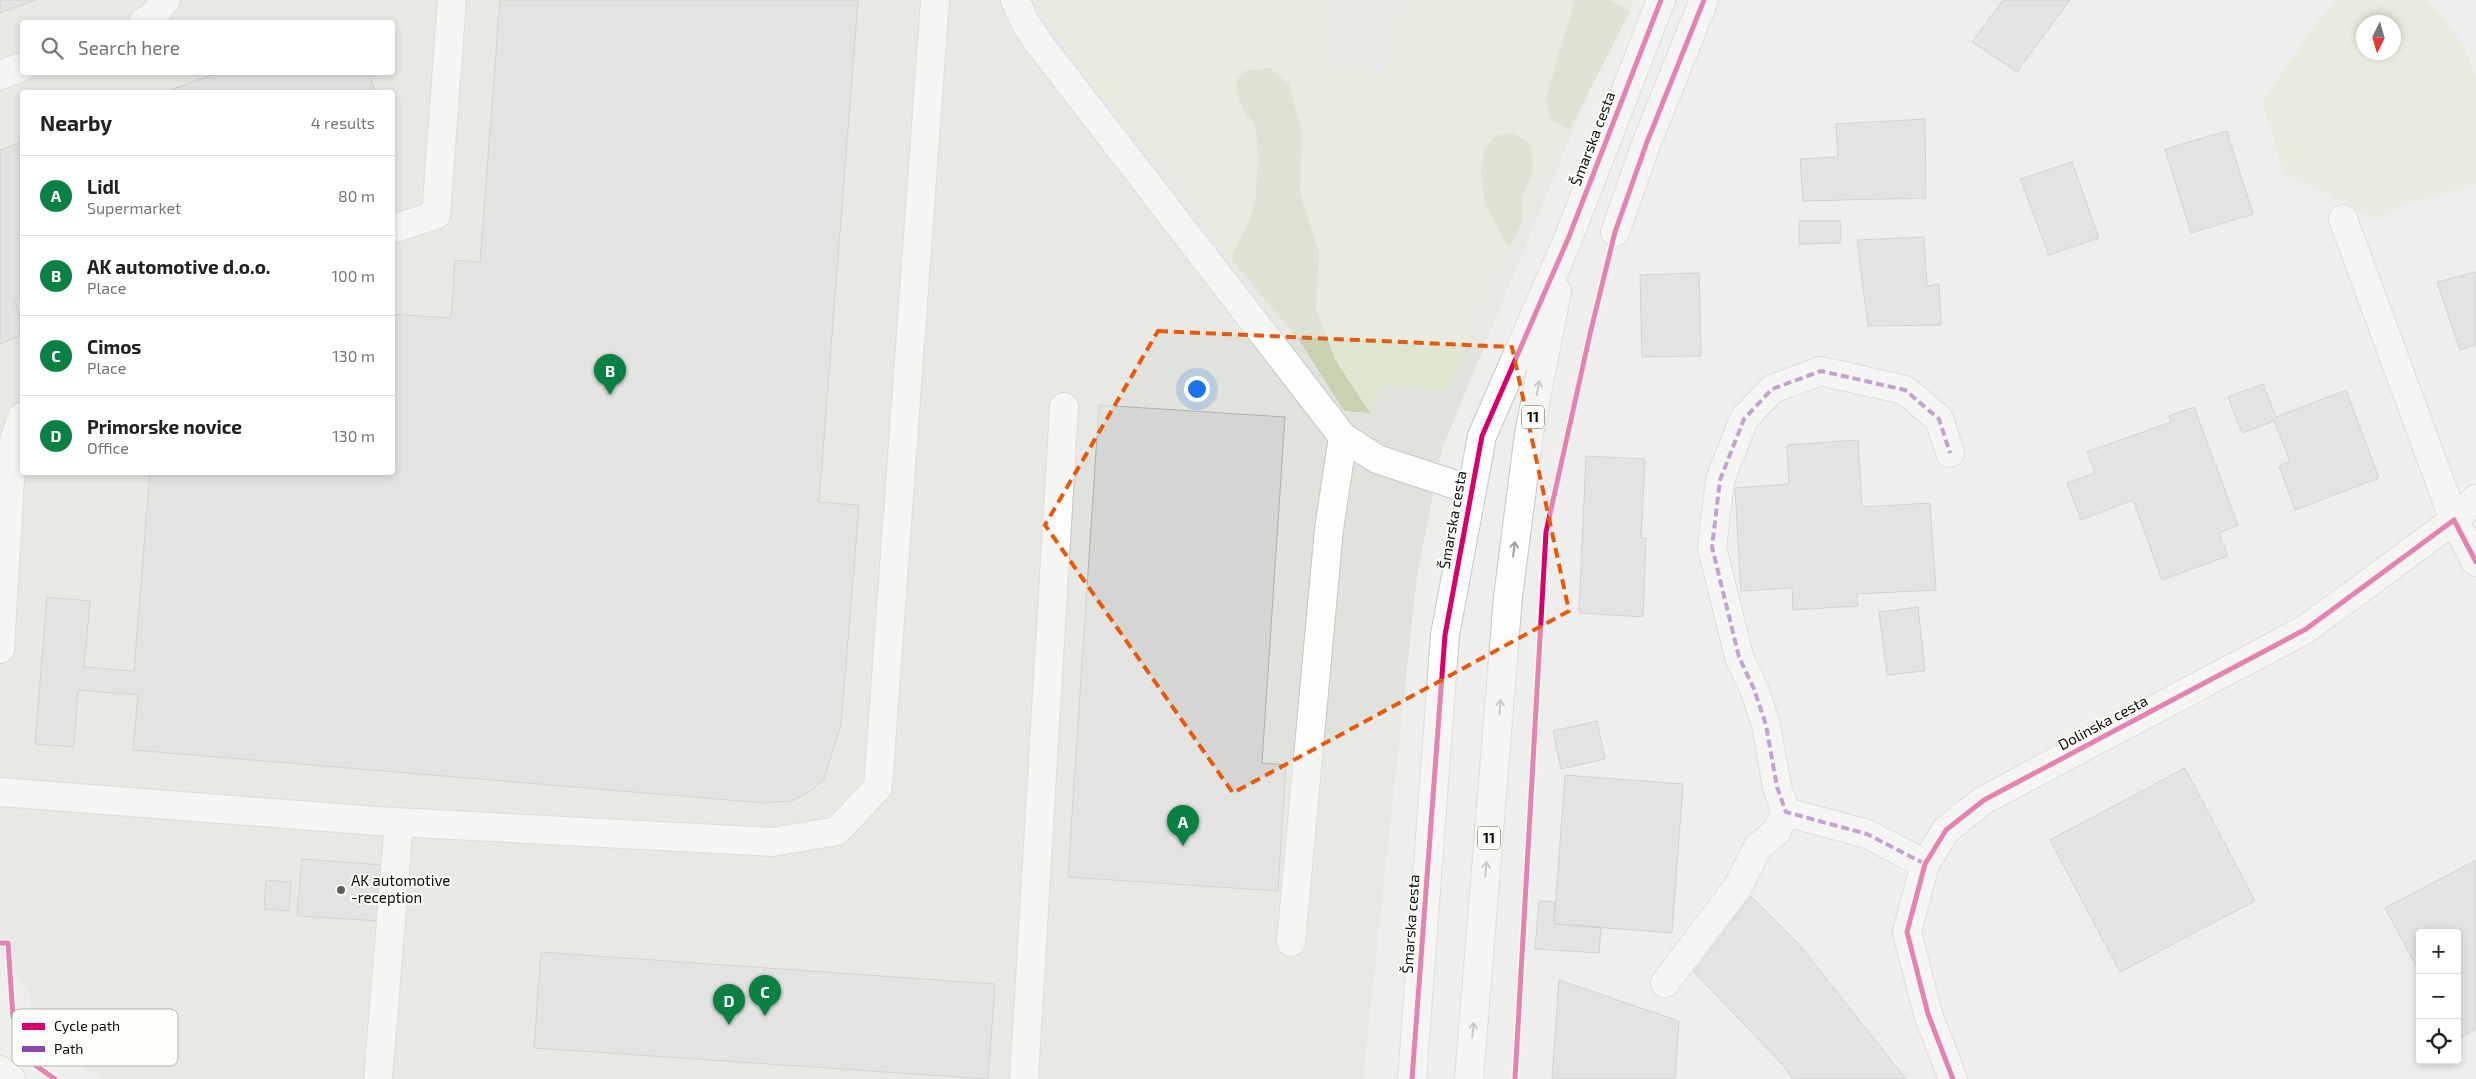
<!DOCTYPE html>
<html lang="en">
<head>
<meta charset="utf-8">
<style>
	body { margin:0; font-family:"Exo 2",sans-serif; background:#f2f2f2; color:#222 }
	.controls { position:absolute; right:15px; bottom:15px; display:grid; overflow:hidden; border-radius:5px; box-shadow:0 2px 8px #0003 }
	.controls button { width:45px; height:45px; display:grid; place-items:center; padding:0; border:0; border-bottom:1px solid #e0e0e0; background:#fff; color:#222; font:25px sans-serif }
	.compass { position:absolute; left:2356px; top:15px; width:45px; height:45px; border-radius:50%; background:#fff; box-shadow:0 2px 8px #0003; rotate:185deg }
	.you { position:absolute; left:1196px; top:388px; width:18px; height:18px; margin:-12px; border:4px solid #fff; border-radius:50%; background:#1a73e8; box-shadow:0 0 0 8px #1a73e833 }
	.badge { display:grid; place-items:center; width:32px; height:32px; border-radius:50%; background:#0b8043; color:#fff; font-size:16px; font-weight:700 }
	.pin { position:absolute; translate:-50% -41px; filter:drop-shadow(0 1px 2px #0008) }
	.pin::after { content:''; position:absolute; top:26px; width:18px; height:15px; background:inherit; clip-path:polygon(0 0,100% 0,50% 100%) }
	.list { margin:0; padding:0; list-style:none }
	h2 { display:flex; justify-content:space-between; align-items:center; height:65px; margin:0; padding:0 20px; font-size:21px }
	h2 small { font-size:16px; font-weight:400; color:#767676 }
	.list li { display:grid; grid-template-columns:32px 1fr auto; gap:15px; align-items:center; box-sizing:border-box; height:80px; padding:0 20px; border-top:1px solid #e0e0e0 }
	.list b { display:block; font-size:19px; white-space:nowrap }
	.list p { margin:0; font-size:16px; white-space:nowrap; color:#767676 }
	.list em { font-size:16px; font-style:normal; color:#767676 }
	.icon { flex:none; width:28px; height:28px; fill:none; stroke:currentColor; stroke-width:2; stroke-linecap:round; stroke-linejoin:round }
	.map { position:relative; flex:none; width:2476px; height:1079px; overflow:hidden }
	.search { position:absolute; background:#fff; box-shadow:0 2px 8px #0003; left:20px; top:20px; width:375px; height:55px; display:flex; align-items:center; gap:12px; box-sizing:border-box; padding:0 18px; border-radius:5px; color:#767676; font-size:19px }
	.panel { position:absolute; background:#fff; box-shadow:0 2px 8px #0003; left:20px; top:90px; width:375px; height:385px; border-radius:5px }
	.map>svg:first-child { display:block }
	.built { fill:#e0e3db; fill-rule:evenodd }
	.green { fill:#dfe6cf; fill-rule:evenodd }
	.forest { fill:#c8d2b2 }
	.building { fill:#d5d5d3; stroke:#afb0ae }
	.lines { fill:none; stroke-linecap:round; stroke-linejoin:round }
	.minor-casing { stroke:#c6c7c5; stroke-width:30 }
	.major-casing { stroke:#c6c7c5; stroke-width:30 }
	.minor { stroke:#fcfdfc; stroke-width:28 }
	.major { stroke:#fcfdfc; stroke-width:28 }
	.quiet { stroke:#8e44ad; stroke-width:4; stroke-dasharray:8 4; stroke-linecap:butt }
	.cycleway-casing { stroke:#fcfef8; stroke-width:8 }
	.cycleway { stroke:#d6006c; stroke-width:5 }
	.oneway { stroke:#9c9d9c }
	.marked { fill:none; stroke:#e8590c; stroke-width:4; stroke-dasharray:10 6; stroke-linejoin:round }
	.poi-dot { fill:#5c5c5a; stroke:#fcfef8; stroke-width:2 }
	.labels { text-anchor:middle; stroke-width:4; stroke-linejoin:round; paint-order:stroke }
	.shield { fill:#fcfef8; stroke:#555552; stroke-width:1 }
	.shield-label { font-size:14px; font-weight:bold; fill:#0d0d0b }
	.street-label { font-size:15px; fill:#0d0d0b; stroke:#fcfef8 }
	.poi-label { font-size:15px; fill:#0d0d0b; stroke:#fcfef8; text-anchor:start }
	.key { fill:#fcfef8; stroke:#b4b6b1; stroke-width:1 }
	.key-label { font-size:14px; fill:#0d0d0b }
</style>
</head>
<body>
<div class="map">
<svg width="2476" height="1079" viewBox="0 0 2476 1079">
	<rect width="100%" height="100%" fill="#eeefec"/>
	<path class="built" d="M 0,0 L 1627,0 L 1442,449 L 1417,576 L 1363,1079 L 105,1079 L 39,1044 L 29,995 L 0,950 ZM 22,22 L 392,22 L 392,72 L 22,72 ZM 22,92 L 392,92 L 392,472 L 22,472 Z"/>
	<path class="green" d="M 1037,0 L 1332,0 L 1325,66 L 1380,78 L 1402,0 L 1575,0 L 1546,98 L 1551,119 L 1569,130 L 1522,223 L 1522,198 L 1531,176 L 1533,161 L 1528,141 L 1496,228 L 1509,248 L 1477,308 L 1450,389 L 1382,385 L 1370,413 L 1336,361 L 1316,309 L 1319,252 L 1300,193 L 1302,133 L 1289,85 L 1270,68 L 1239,102 L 1256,128 L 1256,198 L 1249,222 L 1232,254 L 1234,262 L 1178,184 L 1111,108 L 1045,17 Z
		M 1610,0 L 1634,0 L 1630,12 Z
		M 2337,0 L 2427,0 L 2464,45 L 2476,78 L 2476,184 L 2403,206 L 2375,221 L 2327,193 L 2284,174 L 2262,102 L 2319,20 ZM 2364,22 L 2394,22 L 2394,52 L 2364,52 Z"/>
	<path class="forest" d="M 1575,0 L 1610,0 L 1630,12 L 1569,130 L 1551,119 L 1546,98 Z
		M 1270,68 L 1289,85 L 1302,133 L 1300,193 L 1319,252 L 1316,310 L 1336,361 L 1370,413 L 1344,411 L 1301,343 L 1234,262 L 1232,254 L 1249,222 L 1256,198 L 1258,157 L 1256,128 L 1239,102 L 1236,80 L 1245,71 Z
		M 1512,133 L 1528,141 L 1533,160 L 1531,176 L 1522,198 L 1522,223 L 1509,248 L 1485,205 L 1481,172 L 1484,150 L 1496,136 Z"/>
	<path class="building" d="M 0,0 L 36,0 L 0,13 Z
		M 500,0 L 858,0 L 819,502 L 859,505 L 841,725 L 824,779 L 809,792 L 792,801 L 765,803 L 133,750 L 138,695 L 78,690 L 74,747 L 35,744 L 47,597 L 90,601 L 84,667 L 134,671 L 150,472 L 392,472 L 392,314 L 451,318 L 455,260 L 480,262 Z
		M 2003,0 L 2070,0 L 2017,72 L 1972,42 Z
		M 220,72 L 368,72 L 376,92 L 165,92 Z
		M 1925,119 L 1926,198 L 1803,201 L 1800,159 L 1838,157 L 1836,124 Z
		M 2227,131 L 2253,214 L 2191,233 L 2165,149 Z
		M 22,142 L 22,297 L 14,300 L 22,320 L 22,335 L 0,344 L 0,150 Z
		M 2072,162 L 2099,238 L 2049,255 L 2020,179 Z
		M 1799,221 L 1841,221 L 1840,243 L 1799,244 Z
		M 1924,237 L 1927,286 L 1939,284 L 1941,325 L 1868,326 L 1857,240 Z
		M 2476,272 L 2476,345 L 2460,350 L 2437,282 Z
		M 1699,273 L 1701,356 L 1642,357 L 1640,275 Z
		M 2263,384 L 2276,417 L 2346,390 L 2379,478 L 2295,510 L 2279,466 L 2290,461 L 2274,421 L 2242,433 L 2228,397 Z
		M 1099,405 L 1285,417 L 1262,763 L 1286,765 L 1278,891 L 1068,877 Z
		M 2194,407 L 2238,525 L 2219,533 L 2228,556 L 2162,580 L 2133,500 L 2081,520 L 2067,483 L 2095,473 L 2087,452 L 2171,422 L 2169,416 Z
		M 1858,440 L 1862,507 L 1930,503 L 1936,590 L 1857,594 L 1858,606 L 1793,610 L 1792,588 L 1741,591 L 1735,488 L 1789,484 L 1787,445 Z
		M 1586,456 L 1645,459 L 1641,538 L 1646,538 L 1643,617 L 1579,613 Z
		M 1918,607 L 1925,671 L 1887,675 L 1879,612 Z
		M 1597,721 L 1605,759 L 1561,769 L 1553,731 Z
		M 2185,768 L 2255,901 L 2120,972 L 2050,840 Z
		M 1565,775 L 1683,784 L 1672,933 L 1554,924 Z
		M 302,859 L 384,865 L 380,921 L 297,916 Z
		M 2476,860 L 2476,1029 L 2457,1039 L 2457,933 L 2420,933 L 2420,973 L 2385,908 Z
		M 266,880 L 291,882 L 289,911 L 264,909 Z
		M 1751,896 L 1798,943 L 1906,1079 L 1793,1079 L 1781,1063 L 1694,972 Z
		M 1539,901 L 1555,902 L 1554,924 L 1601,927 L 1599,953 L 1535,949 Z
		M 541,952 L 995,984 L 988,1079 L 534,1048 Z
		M 1559,980 L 1679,1021 L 1675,1079 L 1552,1079 Z"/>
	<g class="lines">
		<defs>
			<path id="minor" d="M 1015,0 L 1025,22 L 1038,42 L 1343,437 L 1377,459 L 1471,490
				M 143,22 L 151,18 L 166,0
				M 0,75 L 22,67
				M 2343,219 L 2454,520 L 2476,499
				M 392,229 L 436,215 L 452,0
				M 1615,232 L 1647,142 L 1704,0
				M 0,649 L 12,447 L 22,417
				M 0,792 L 377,821 L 772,842 L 837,831 L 878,787 L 935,0
				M 1925,864 L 1867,834 L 1786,812 L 1777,787 L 1766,725 L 1754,689 L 1739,657 L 1712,547 L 1720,480 L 1744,419 L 1772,389 L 1821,371 L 1905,390 L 1939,419 L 1950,453
				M 1291,942 L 1329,529 L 1343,437
				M 1665,983 L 1737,888 L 1758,847 L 1776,832 L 1786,812
				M 0,1070 L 11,1079
				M 378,1079 L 399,822
				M 1024,1079 L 1064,407
				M 1953,1079 L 1928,1014 L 1907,932 L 1925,864 L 1946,830 L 1984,800 L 2306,629 L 2454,520 L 2476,562"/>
			<path id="major" d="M 1412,1079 L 1445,635 L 1482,436 L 1568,239 L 1661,0
				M 1469,1079 L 1508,597 L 1529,434 L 1557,291"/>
		</defs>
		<use href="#minor" class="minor-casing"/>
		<use href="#major" class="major-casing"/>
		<use href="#minor" class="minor"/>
		<use href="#major" class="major"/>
		<path class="quiet" d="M 1925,864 L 1867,834 L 1786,812 L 1777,787 L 1766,725 L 1754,689 L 1739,657 L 1712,547 L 1720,480 L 1744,419 L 1772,389 L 1821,371 L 1905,390 L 1939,419 L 1950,453"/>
		<defs>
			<path id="cycleway" d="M 0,943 L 8,943 L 13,1017 L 35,1065 L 55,1079
				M 1412,1079 L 1445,635 L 1482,436 L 1568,239 L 1661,0
				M 1515,1079 L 1546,532 L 1590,334 L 1615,232 L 1647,142 L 1704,0
				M 1953,1079 L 1928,1014 L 1907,932 L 1925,864 L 1946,830 L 1984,800 L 2306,629 L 2454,520 L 2476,562"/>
		</defs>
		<use href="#cycleway" class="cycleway-casing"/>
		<use href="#cycleway" class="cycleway"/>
	</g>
	<defs><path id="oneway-shaft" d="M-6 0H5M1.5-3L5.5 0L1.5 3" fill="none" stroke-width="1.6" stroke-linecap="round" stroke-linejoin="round" transform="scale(1.25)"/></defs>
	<g class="oneway">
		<use href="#oneway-shaft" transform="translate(1538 388) rotate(-79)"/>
		<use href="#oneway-shaft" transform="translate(1514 549) rotate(-83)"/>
		<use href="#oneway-shaft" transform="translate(1500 707) rotate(-85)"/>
		<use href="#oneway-shaft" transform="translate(1486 869) rotate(-85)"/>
		<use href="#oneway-shaft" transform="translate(1473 1030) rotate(-85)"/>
	</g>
	<path d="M0 0H2476V1079H0ZM 1158,331 L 1512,347 L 1569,611 L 1233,793 L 1045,525 Z" fill="#eeefec" fill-opacity=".55" fill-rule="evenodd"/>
	<path class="marked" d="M 1158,331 L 1512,347 L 1569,611 L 1233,793 L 1045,525 Z"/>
	<circle class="poi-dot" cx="341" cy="890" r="5"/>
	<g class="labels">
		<g class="shield">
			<rect x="1522" y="405.5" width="22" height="23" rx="4"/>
			<rect x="1478" y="826.5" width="22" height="23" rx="4"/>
		</g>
		<g class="shield-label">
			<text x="1533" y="422">11</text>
			<text x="1489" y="843">11</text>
		</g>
		<g class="street-label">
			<text transform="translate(1593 139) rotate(-69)" y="5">Šmarska cesta</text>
			<text transform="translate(1453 520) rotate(-80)" y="5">Šmarska cesta</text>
			<text transform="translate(2103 723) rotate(-28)" y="5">Dolinska cesta</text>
			<text transform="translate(1411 924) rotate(-86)" y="5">Šmarska cesta</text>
		</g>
		<g class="poi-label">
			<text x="351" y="886">AK automotive<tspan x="351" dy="17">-reception</tspan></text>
		</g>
	</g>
	<rect x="12" y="1009" width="166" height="57" rx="8" class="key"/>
	<rect x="22" y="1023" width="23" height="7" fill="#d6006c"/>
	<rect x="22" y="1046" width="23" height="6" fill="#8e44ad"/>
	<g class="key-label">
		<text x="54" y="1031">Cycle path</text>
		<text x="54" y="1054">Path</text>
	</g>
</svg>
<div class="controls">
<button>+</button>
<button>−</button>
<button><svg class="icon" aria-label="locate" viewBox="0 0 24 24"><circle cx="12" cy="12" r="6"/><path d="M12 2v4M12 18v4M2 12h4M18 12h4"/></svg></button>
</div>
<svg class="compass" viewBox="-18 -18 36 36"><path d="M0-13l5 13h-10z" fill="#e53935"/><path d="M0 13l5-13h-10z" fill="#767676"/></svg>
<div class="you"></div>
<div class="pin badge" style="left:1183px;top:846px">A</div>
<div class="pin badge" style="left:610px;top:395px">B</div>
<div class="pin badge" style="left:765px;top:1016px">C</div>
<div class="pin badge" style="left:729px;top:1025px">D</div>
<div class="search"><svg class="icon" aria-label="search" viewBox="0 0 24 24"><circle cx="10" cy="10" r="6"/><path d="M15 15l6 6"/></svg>Search here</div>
<section class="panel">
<h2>Nearby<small>4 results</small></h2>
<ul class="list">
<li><span class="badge">A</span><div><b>Lidl</b><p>Supermarket</p></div><em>80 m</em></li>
<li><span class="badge">B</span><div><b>AK automotive d.o.o.</b><p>Place</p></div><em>100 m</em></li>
<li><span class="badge">C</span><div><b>Cimos</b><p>Place</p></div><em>130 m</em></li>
<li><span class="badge">D</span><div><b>Primorske novice</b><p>Office</p></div><em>130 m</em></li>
</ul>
</section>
</div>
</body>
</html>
